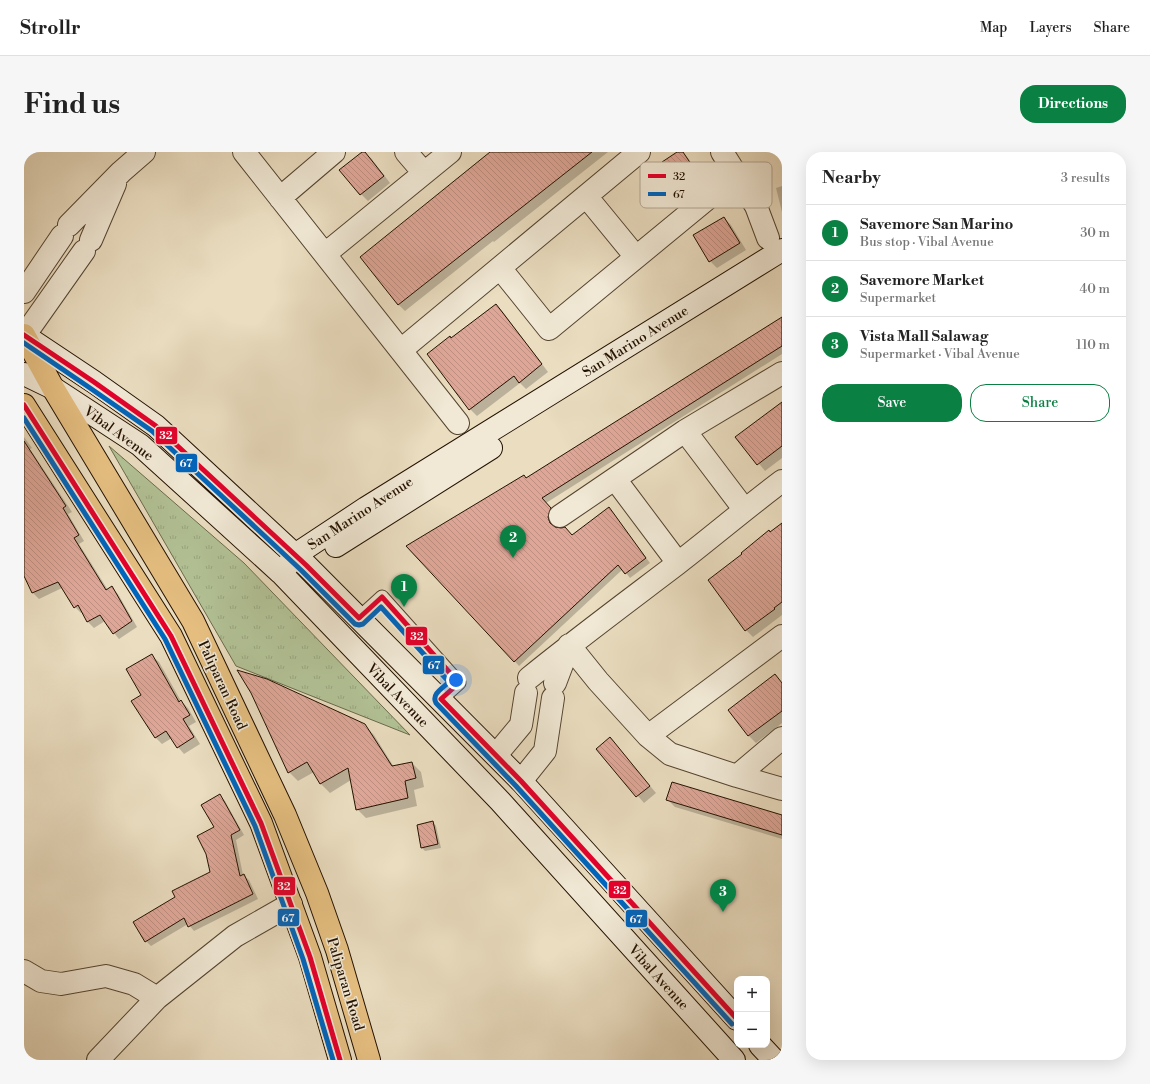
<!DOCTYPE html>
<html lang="en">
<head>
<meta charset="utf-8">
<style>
	body { margin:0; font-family:"Libre Bodoni",serif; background:#f6f6f6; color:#222 }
	.controls { position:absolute; right:12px; bottom:12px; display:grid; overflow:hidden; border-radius:8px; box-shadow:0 4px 16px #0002 }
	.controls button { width:36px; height:36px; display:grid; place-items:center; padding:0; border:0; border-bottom:1px solid #e0e0e0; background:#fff; color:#222; font:20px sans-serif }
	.you { position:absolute; left:432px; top:528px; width:14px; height:14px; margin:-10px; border:3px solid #fff; border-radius:50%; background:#1a73e8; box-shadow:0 0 0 6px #1a73e833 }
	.badge { display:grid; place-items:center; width:26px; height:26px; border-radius:50%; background:#0b8043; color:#fff; font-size:13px; font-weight:700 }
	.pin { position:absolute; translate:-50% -33px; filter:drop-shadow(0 1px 2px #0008) }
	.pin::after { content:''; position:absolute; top:21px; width:14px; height:12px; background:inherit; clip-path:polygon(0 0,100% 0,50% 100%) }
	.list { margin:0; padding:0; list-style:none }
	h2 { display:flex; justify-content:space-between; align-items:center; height:52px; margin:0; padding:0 16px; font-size:17px }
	h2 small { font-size:13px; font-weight:400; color:#767676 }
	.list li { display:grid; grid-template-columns:26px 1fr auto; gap:12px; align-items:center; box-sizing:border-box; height:56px; padding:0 16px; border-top:1px solid #e0e0e0 }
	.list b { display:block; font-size:15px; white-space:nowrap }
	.list p { margin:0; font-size:13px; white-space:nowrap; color:#767676 }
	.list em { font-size:13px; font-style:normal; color:#767676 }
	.actions { display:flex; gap:8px; padding:12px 16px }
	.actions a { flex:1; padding:9px 0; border:1px solid #0b8043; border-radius:16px; text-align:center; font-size:14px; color:#0b8043 }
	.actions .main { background:#0b8043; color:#fff }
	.map { position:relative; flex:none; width:758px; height:908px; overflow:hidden; border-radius:16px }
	header { display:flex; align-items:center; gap:24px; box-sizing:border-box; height:56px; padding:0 20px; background:#fff; border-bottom:1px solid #e0e0e0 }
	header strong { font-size:19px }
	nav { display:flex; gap:22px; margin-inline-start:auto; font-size:14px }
	.intro { display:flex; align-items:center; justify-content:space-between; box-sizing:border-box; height:96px; padding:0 24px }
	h1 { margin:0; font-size:28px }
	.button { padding:10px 18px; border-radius:16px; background:#0b8043; color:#fff; font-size:14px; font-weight:700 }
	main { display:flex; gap:24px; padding:0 24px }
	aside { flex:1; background:#fff; border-radius:16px; box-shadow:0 4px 16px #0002 }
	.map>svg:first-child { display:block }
	.grass { fill:url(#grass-tufts); stroke:#6a6a4b }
	.shadow { fill:#0003 }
	.building { fill:url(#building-back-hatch); stroke:#231100 }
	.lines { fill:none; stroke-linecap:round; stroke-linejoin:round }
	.service-casing { stroke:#554430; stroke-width:15 }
	.minor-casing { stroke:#554430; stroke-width:24 }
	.secondary-casing { stroke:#231100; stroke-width:24 }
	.primary-casing { stroke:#231100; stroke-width:24 }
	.service { stroke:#f1e9d6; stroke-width:13 }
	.minor { stroke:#f1e9d6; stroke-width:22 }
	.secondary { stroke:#f1e9d6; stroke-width:22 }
	.primary { stroke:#e5be80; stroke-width:22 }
	.bus-1-casing { stroke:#f1e9d6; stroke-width:8 }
	.bus-2-casing { stroke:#f1e9d6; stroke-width:8 }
	.bus-1 { stroke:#e4002b; stroke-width:5 }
	.bus-2 { stroke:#0065bd; stroke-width:5 }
	.labels { text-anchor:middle; stroke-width:3; stroke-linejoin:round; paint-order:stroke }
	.street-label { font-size:14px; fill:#231100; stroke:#f1e9d6 }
	.key { fill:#f1e9d6; stroke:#b3a896; stroke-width:1 }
	.key-label { font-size:11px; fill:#231100 }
	.line-badge { stroke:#f1e9d6; stroke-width:1.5 }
	.badge-label { font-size:11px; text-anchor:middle; font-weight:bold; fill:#fff }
</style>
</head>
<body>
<header>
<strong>Strollr</strong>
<nav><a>Map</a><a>Layers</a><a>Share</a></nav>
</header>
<div class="intro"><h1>Find us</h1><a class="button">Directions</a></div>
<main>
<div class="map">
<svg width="758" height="908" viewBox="0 0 758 908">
	<defs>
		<pattern id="grass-tufts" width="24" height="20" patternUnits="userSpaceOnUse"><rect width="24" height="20" fill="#b2c296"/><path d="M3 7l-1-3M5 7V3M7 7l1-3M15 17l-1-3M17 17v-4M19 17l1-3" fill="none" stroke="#99a680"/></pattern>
		<pattern id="building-back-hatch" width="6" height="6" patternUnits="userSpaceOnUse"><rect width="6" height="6" fill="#dea697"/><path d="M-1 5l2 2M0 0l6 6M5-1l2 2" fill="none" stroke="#be8e80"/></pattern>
	</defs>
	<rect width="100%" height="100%" fill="#eaddc0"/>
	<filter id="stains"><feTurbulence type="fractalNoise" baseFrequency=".005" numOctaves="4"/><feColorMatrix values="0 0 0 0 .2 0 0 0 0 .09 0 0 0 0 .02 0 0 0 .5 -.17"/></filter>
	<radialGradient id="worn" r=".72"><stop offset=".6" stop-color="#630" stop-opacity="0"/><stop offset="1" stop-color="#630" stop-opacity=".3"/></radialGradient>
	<path class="grass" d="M 85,294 L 220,411 L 386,583 L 212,514 Z"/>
	<path class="shadow" d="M 339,0 L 347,6 L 366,31 L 344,49 L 337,42 Z
		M 468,0 L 584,0 L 470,90 L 469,89 L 381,159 L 374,152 Z
		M 655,0 L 658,0 L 664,6 L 681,32 L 665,43 L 658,36 Z
		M 758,34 L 758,60 L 752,36 Z
		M 700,66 L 707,73 L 722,98 L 693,116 L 686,109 Z
		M 472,153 L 479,160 L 524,220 L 502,237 L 496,231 L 453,264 L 446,257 L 428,188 Z
		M 758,166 L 758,202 L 522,351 L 531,362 L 528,370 L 530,376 L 548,384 L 589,361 L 626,411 L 606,426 L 599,417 L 495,514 L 384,394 L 502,327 Z
		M 758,252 L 758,306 L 741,319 L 713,285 Z
		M 0,285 L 8,296 L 6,297 L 48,360 L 44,362 L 60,389 L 55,392 L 84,438 L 88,436 L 94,442 L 113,475 L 95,487 L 90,481 L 81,469 L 70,476 L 64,470 L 58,460 L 57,461 L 51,455 L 38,436 L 15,447 L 9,441 L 0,421 Z
		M 758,372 L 758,463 L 729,485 L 722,478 L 685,428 Z
		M 128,504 L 135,510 L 157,549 L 164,556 L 172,570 L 165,574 L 176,592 L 160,602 L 154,595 L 148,586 L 138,592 L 132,586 L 108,550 L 118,543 Z
		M 751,523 L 758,531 L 758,571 L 732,591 L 725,584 L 706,558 Z
		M 340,573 L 350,583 L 370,615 L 388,611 L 397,620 L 400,635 L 390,638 L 393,654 L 342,666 L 333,657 L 327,628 L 306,641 L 297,632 L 290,620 L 274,629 L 265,620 Z
		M 593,594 L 632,641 L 620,651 L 574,597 Z
		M 196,644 L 201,649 L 220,683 L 212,688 L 219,723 L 225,728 L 234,747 L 170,779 L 164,772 L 127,794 L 122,789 L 152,746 L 187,721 L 191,675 Z
		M 644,648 L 758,664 L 758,687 L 651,655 Z
		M 409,670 L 412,674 L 417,696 L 401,699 L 398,696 Z"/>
	<path class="building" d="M 338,0 L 341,0 L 360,24 L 336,43 L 315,18 Z
		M 466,0 L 568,0 L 374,153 L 336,105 Z
		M 653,0 L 659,0 L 675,24 L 657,37 L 638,10 Z
		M 700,65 L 716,91 L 685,110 L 669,83 Z
		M 472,152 L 518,212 L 495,231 L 490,224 L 445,258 L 403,202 L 426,184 L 427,186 Z
		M 758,165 L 758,194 L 518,346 L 527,356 L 524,365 L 526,371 L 531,375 L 537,376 L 541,375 L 548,383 L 585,355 L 622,406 L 601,422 L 594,413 L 490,510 L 382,394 L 500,323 L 502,326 Z
		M 758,250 L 758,294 L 733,313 L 711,285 Z
		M 0,289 L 42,354 L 39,356 L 55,383 L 50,386 L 82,438 L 88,434 L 108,469 L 89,482 L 76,463 L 63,470 L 54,453 L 50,456 L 34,430 L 8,441 L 0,424 Z
		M 758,371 L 758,450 L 750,456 L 751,457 L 721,479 L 684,428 L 718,402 L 717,401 L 745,378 L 746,380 Z
		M 128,502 L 155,550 L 157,548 L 166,563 L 159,567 L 170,585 L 153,596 L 142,579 L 131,586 L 107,549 L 117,543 L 102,517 Z
		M 213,518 L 243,527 L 341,572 L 368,614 L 388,610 L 392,626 L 381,629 L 384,646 L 332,658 L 324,616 L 296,632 L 283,610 L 264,621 L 227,541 Z
		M 751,522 L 758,531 L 758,559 L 724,584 L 704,558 Z
		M 586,585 L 626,634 L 612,645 L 572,597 Z
		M 648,630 L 758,663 L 758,683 L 642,648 Z
		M 196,642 L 216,678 L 207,683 L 216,724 L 220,722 L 229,742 L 164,775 L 160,766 L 121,790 L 109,770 L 151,745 L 148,739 L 186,720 L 182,702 L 173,684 L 190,675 L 177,653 Z
		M 409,669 L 414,692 L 397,696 L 393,673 Z"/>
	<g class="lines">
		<defs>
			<path id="service" d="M 335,466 L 358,445 L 435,531 L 417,547"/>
			<path id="minor" d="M 220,0 L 434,271
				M 382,0 L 400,21
				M 698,0 L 732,54 L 744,86
				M 562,44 L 612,105
				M 256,46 L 310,0
				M 45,73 L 97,20 L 120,0
				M 67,88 L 91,32
				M 301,102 L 426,0
				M 476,116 L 525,177 L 712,23
				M 0,140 L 38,84
				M 0,184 L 60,99
				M 377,198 L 615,0
				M 661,279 L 720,357
				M 591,327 L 654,411
				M 536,364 L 661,279 L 758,221
				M 545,493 L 574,529 L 624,584 L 646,602 L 713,624 L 758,637
				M 505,526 C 553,487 603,450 653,412 C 688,385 722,356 758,329
				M 531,531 L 545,494
				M 624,584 L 758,484
				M 472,603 L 497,573 L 502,541
				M 713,624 L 758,586
				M 497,629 L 521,599 L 529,546
				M 0,819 L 17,829 L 37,832 L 82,824 L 110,832 L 133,846
				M 74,908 L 133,846 L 211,784 L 267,752"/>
			<path id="secondary" d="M 1,184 L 70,230 L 132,274 L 282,413 L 497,629 L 713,867
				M 0,222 L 29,236 L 116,293 L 257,421 L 476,649 L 710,908
				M 312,394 L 467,296
				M 263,414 L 271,403 L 342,356 L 758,98
				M 736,893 L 750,908"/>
			<path id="primary" d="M 0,183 L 29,236 L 169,469 L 261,663 L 293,741 L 313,798 L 345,908
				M 0,253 L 147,484 L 237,671 L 286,805 L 316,908"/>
		</defs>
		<use href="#service" class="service-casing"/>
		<use href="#minor" class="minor-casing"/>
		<use href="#secondary" class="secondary-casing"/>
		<use href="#primary" class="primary-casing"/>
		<use href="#service" class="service"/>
		<use href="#minor" class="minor"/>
		<use href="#secondary" class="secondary"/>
		<use href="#primary" class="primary"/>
		<defs>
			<path id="bus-1" d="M 0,183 L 70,230 L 132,274 L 282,413 L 335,466 L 358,445 L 435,531 L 417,547 L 497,629 L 713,867
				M 0,253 L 147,484 L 237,671 L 286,805 L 316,908"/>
			<path id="bus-2" d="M 0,191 L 66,236 L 128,279 L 277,418 L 331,472 L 335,473 L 339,472 L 357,455 L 425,530 C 419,536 407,542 412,551 L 492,634 L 708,872
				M 0,266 L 141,487 L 231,674 L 279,807 L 309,908"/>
		</defs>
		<use href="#bus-1" class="bus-1-casing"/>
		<use href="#bus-2" class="bus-2-casing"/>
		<use href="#bus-1" class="bus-1"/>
		<use href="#bus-2" class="bus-2"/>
	</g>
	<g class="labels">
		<g class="street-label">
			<text transform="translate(611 189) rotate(-32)" y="5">San Marino Avenue</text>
			<text transform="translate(95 281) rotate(36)" y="5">Vibal Avenue</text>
			<text transform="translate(336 361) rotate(-33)" y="5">San Marino Avenue</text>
			<text transform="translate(199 533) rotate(65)" y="5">Paliparan Road</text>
			<text transform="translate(374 543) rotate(46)" y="5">Vibal Avenue</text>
			<text transform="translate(635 825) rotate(48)" y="5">Vibal Avenue</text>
			<text transform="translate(322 832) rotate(73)" y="5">Paliparan Road</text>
		</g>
	</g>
	<rect x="616" y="10" width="132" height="46" rx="6" class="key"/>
	<rect x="624" y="22" width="18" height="4" fill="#e4002b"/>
	<rect x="624" y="40" width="18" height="4" fill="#0065bd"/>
	<g class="key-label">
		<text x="649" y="28">32</text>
		<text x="649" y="46">67</text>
	</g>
	<g class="line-badge">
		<rect x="131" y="274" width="23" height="19" rx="4" fill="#e4002b"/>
		<rect x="151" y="301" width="23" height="20" rx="4" fill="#0065bd"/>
		<rect x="381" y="474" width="23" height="20" rx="4" fill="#e4002b"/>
		<rect x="398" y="503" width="23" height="20" rx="4" fill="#0065bd"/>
		<rect x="249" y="724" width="23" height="20" rx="4" fill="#e4002b"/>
		<rect x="584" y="728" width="23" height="19" rx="4" fill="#e4002b"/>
		<rect x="253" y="756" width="23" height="19" rx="4" fill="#0065bd"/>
		<rect x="601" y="757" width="23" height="19" rx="4" fill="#0065bd"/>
	</g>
	<g class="badge-label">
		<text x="142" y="287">32</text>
		<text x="162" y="315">67</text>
		<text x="393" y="488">32</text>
		<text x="410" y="517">67</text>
		<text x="260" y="738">32</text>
		<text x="596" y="742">32</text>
		<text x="264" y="770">67</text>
		<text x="612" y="771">67</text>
	</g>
	<rect width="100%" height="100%" filter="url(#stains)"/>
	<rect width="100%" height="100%" fill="url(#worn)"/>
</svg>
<div class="controls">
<button>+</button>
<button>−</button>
</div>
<div class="you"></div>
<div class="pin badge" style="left:380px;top:455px">1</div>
<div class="pin badge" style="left:489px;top:406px">2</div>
<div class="pin badge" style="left:699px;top:760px">3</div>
</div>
<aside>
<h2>Nearby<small>3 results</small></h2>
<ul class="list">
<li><span class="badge">1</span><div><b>Savemore San Marino</b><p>Bus stop · Vibal Avenue</p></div><em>30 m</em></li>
<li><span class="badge">2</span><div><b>Savemore Market</b><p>Supermarket</p></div><em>40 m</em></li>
<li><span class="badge">3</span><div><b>Vista Mall Salawag</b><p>Supermarket · Vibal Avenue</p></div><em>110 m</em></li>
</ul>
<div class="actions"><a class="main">Save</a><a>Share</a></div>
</aside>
</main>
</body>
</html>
